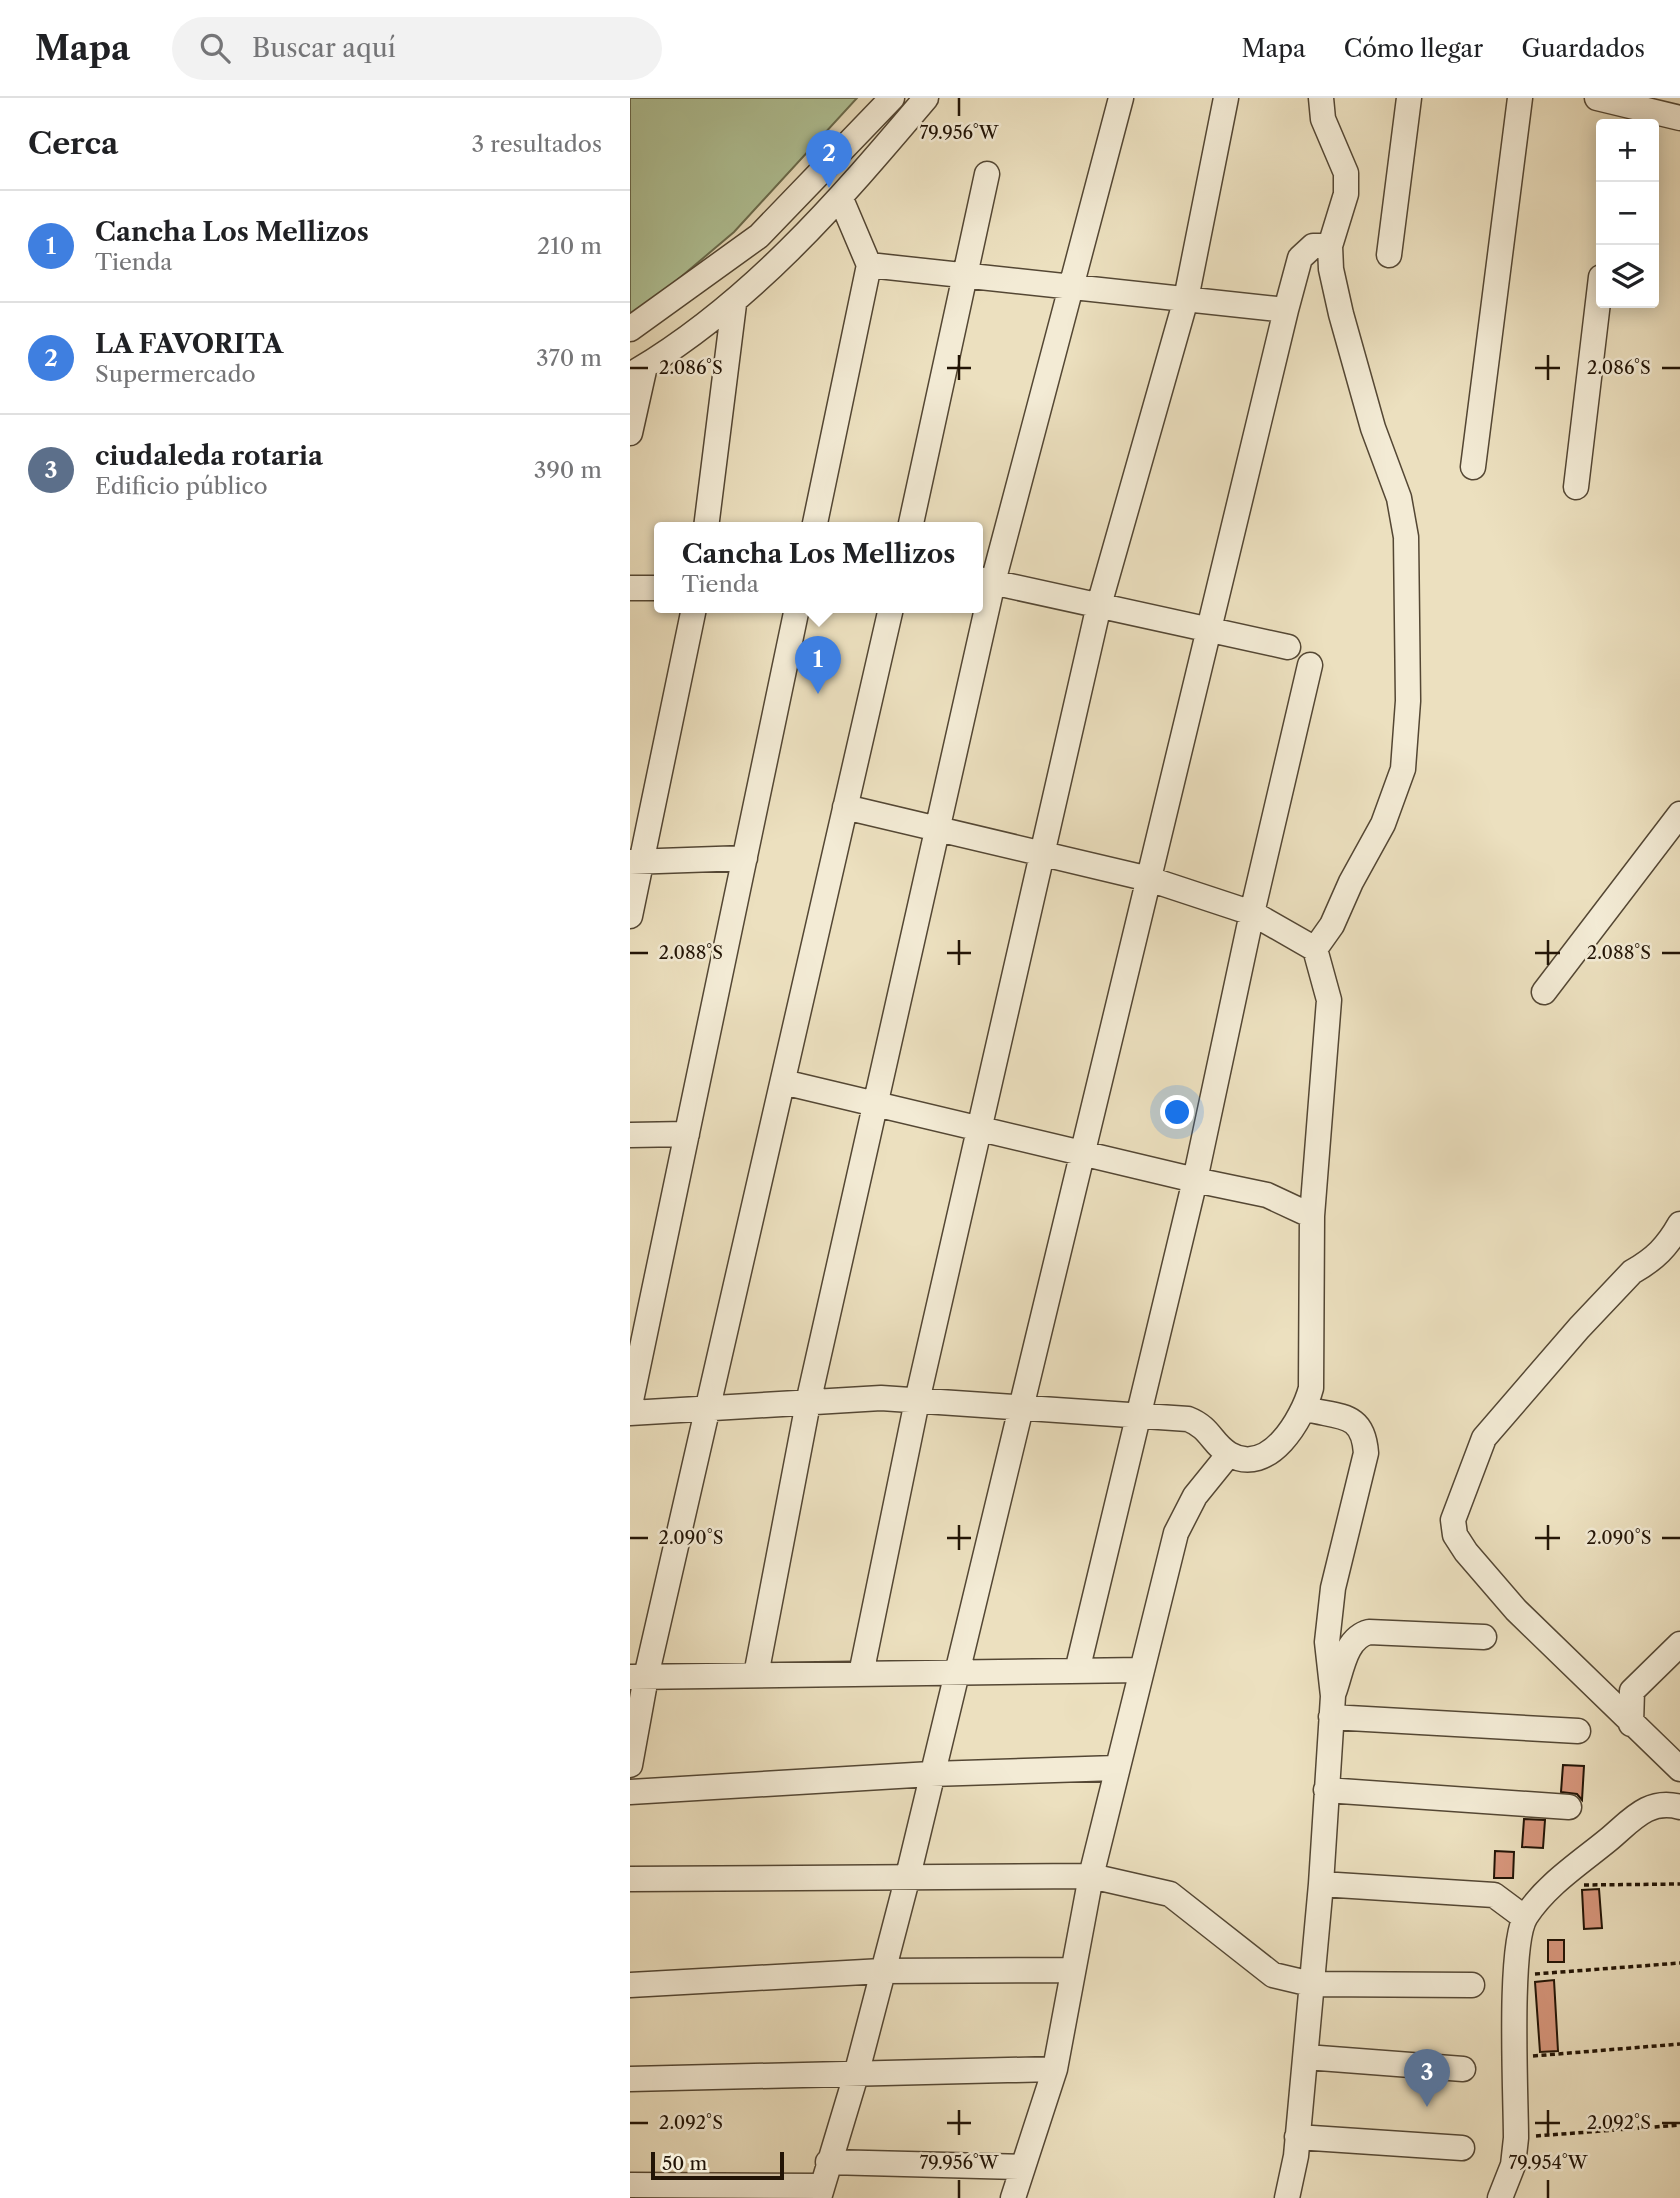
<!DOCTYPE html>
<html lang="es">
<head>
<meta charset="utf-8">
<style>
	body { margin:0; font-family:"Libre Caslon Text",serif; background:#f2f2f2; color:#202124 }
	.controls { position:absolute; right:21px; top:21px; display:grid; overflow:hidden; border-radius:7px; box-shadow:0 4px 18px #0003 }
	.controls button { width:63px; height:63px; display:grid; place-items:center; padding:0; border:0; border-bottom:2px solid #e0e0e0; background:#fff; color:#202124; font:35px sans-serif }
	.scale { position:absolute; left:21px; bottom:18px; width:133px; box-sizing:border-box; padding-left:7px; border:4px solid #221406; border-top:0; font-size:19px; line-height:24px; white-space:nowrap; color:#221406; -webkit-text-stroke:5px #f3ebd5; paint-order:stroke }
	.you { position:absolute; left:548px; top:1015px; width:24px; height:24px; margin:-18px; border:5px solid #fff; border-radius:50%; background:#1a73e8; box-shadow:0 0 0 10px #1a73e833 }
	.badge { display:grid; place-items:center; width:46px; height:46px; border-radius:50%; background:#8f2418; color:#fff; font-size:23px; font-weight:700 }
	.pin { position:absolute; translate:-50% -58px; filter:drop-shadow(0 2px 4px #0008) }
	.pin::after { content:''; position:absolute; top:37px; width:24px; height:21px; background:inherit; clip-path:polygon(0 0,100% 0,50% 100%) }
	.popup { position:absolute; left:24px; top:424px; width:329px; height:91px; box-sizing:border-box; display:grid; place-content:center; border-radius:7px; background:#fff; filter:drop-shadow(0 2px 5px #0005); font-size:23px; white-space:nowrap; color:#757577 }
	.popup b { font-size:26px; color:#202124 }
	.popup::after { content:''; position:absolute; left:50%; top:100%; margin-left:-14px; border:14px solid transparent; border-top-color:#fff }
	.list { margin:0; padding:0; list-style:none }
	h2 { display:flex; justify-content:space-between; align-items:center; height:91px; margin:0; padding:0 28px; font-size:30px }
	h2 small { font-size:23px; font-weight:400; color:#757577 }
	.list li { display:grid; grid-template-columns:46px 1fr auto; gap:21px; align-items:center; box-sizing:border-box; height:112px; padding:0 28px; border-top:2px solid #e0e0e0 }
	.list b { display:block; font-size:26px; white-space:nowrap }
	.list p { margin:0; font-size:23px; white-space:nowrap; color:#757577 }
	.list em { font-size:23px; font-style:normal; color:#757577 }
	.icon { flex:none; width:38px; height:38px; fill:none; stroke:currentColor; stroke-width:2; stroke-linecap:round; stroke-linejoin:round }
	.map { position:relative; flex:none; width:1050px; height:2100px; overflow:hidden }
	header { display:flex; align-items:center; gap:42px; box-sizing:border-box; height:98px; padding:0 35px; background:#fff; border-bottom:2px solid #e0e0e0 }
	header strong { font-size:33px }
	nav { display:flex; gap:38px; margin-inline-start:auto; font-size:24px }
	.search { width:490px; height:63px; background:#f2f2f2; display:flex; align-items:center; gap:18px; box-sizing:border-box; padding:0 24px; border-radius:38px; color:#757577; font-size:26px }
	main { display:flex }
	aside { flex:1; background:#fff }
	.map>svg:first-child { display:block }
	.green { fill:#b1c397; stroke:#6a6c4e; stroke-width:2 }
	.building { fill:#d7967c; stroke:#221406; stroke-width:2 }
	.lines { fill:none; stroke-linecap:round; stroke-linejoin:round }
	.minor-casing { stroke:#544734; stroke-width:27 }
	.path { stroke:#221406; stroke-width:3.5; stroke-dasharray:5 3.5; stroke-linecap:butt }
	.minor { stroke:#f3ebd5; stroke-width:24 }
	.ticks { fill:none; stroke:#221406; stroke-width:2.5 }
	.ticks-label { font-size:18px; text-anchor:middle; fill:#221406; stroke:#f3ebd5; stroke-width:5; stroke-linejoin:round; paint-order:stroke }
</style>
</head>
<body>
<header>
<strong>Mapa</strong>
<div class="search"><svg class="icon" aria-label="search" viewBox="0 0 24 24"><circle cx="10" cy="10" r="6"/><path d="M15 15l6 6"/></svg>Buscar aquí</div>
<nav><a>Mapa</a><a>Cómo llegar</a><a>Guardados</a></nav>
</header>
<main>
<aside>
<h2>Cerca<small>3 resultados</small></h2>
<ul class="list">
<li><span class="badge" style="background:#3f7fe0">1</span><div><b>Cancha Los Mellizos</b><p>Tienda</p></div><em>210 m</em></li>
<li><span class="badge" style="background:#3f7fe0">2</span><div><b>LA FAVORITA</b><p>Supermercado</p></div><em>370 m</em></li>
<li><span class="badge" style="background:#5c6f8a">3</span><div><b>ciudaleda rotaria</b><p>Edificio público</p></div><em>390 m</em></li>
</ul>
</aside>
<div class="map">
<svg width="1050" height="2100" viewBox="0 0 1050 2100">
	<rect width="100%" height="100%" fill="#ece0bf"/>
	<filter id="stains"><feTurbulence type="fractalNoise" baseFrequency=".00286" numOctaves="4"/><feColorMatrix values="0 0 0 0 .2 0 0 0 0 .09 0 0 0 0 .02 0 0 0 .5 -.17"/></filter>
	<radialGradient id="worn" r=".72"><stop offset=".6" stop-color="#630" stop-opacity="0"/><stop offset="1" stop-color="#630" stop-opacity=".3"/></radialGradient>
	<path class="green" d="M 0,0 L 227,0 L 104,134 L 0,222 Z"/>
	<path class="building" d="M 933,1667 L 954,1668 L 952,1702 L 947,1696 L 931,1694 Z
		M 894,1721 L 915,1722 L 913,1750 L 892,1749 Z
		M 865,1753 L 884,1754 L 883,1780 L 864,1780 Z
		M 969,1791 L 972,1830 L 954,1831 L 952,1792 Z
		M 918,1842 L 934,1842 L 934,1864 L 918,1864 Z
		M 924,1882 L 928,1953 L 910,1954 L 905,1884 Z"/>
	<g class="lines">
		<defs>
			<path id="minor" d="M 967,0 L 1050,20
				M 759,157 L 779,0
				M 239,167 L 656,212
				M 0,231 L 129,138 L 262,0
				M 0,277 C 119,208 208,104 296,0
				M 0,335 L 15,268
				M 843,369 L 890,0
				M 946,389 L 971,179
				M 76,430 L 104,206
				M 184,430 L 239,167 L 211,101
				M 280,430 L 357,76
				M 348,481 L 658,549
				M 0,490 L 29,490
				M 215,709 L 519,781 L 622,815 L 685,851
				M 0,764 L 115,760
				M 0,818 L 64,510
				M 914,894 L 1050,716
				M 153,984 L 565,1082 L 637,1097 L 682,1118
				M 0,1037 L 57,1036
				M 1050,1126 C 1037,1149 1025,1161 1002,1174 L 949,1230 L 854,1340 L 823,1422 L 825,1437 L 836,1454 L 886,1512 L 1050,1671
				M 0,1307 L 167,510
				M 0,1315 L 251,1300 L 558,1321 C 581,1330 581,1345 599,1356 C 639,1380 673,1320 681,1290 L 682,1118 L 699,902 L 685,851 L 702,827 L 721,784 L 753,726 L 773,671 L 778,603 L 776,439 L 769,400 L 743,330 L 711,216 L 701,171 L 700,148 L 716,96 L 716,75 L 693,21 L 691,0
				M 447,1573 L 565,1082 L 622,815 L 680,567
				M 231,1576 L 287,1303 L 469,507 L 556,201 L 596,0
				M 126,1577 L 178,1305 L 363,484 L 491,0
				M 1,1579 L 512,1572
				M 704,1594 C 712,1572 715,1540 739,1534 L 854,1539
				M 701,1619 L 948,1633
				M 1001,1626 L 1002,1593 L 1050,1546
				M 0,1667 L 16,1579 L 261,510
				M 696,1692 L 939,1709
				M 0,1694 L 301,1676 L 486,1670
				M 0,1781 L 461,1778 L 540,1796 L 643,1877 L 681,1886 L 842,1887
				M 691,1786 L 864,1797 L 895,1820
				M 0,1887 L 252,1873 L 442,1872
				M 676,1959 L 833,1971
				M 0,1981 L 425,1971
				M 667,2039 L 832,2050
				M 198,2064 L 393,2069
				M 0,2087 L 192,2088
				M 189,2100 L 226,1977 L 278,1778 L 656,212 L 670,160 L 683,148 L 700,148
				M 383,2100 L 425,1971 L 461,1778 L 546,1435 L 565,1398 L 599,1356
				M 657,2100 L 666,2058 L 691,1786 L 703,1598 L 697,1544 L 703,1490 L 736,1355 C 733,1314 711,1320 676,1311
				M 870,2100 L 883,2067 L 886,2040 C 886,1999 878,1846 896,1818 C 916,1787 950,1765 978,1742 C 1001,1723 1018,1700 1050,1709"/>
		</defs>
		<use href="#minor" class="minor-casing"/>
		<path class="path" d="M 954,1787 L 1050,1786
			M 905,1876 L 1050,1865
			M 903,1958 L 1050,1946
			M 906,2038 L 1050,2027"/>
		<use href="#minor" class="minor"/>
	</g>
	<path class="ticks" d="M 329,0 L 329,18M 329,257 L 329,282M 918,257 L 918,282M 0,270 L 18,270M 317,270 L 341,270M 905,270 L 930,270M 1032,270 L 1050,270M 329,842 L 329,867M 918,842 L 918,867M 0,855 L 18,855M 317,855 L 341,855M 905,855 L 930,855M 1032,855 L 1050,855M 329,1427 L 329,1452M 918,1427 L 918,1452M 0,1440 L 18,1440M 317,1440 L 341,1440M 905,1440 L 930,1440M 1032,1440 L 1050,1440M 329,2012 L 329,2037M 918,2012 L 918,2037M 0,2025 L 18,2025M 317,2025 L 341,2025M 905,2025 L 930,2025M 1032,2025 L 1050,2025M 329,2082 L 329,2100M 918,2082 L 918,2100"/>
	<g class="ticks-label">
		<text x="329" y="41">79.956°W</text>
		<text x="61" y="276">2.086°S</text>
		<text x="989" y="276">2.086°S</text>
		<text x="61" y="861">2.088°S</text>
		<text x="989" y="861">2.088°S</text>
		<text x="61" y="1446">2.090°S</text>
		<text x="989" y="1446">2.090°S</text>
		<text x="61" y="2031">2.092°S</text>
		<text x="989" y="2031">2.092°S</text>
		<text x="329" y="2071">79.956°W</text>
		<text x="918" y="2071">79.954°W</text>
	</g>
	<rect width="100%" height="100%" filter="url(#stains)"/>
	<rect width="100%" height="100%" fill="url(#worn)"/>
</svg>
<div class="controls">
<button>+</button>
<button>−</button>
<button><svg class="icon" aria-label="layers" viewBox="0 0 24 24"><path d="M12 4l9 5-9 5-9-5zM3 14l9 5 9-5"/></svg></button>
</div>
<div class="scale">50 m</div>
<div class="you"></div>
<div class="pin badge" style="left:188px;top:596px;background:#3f7fe0">1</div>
<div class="popup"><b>Cancha Los Mellizos</b>Tienda</div>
<div class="pin badge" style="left:199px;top:90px;background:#3f7fe0">2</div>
<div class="pin badge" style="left:797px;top:2009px;background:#5c6f8a">3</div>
</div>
</main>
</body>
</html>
